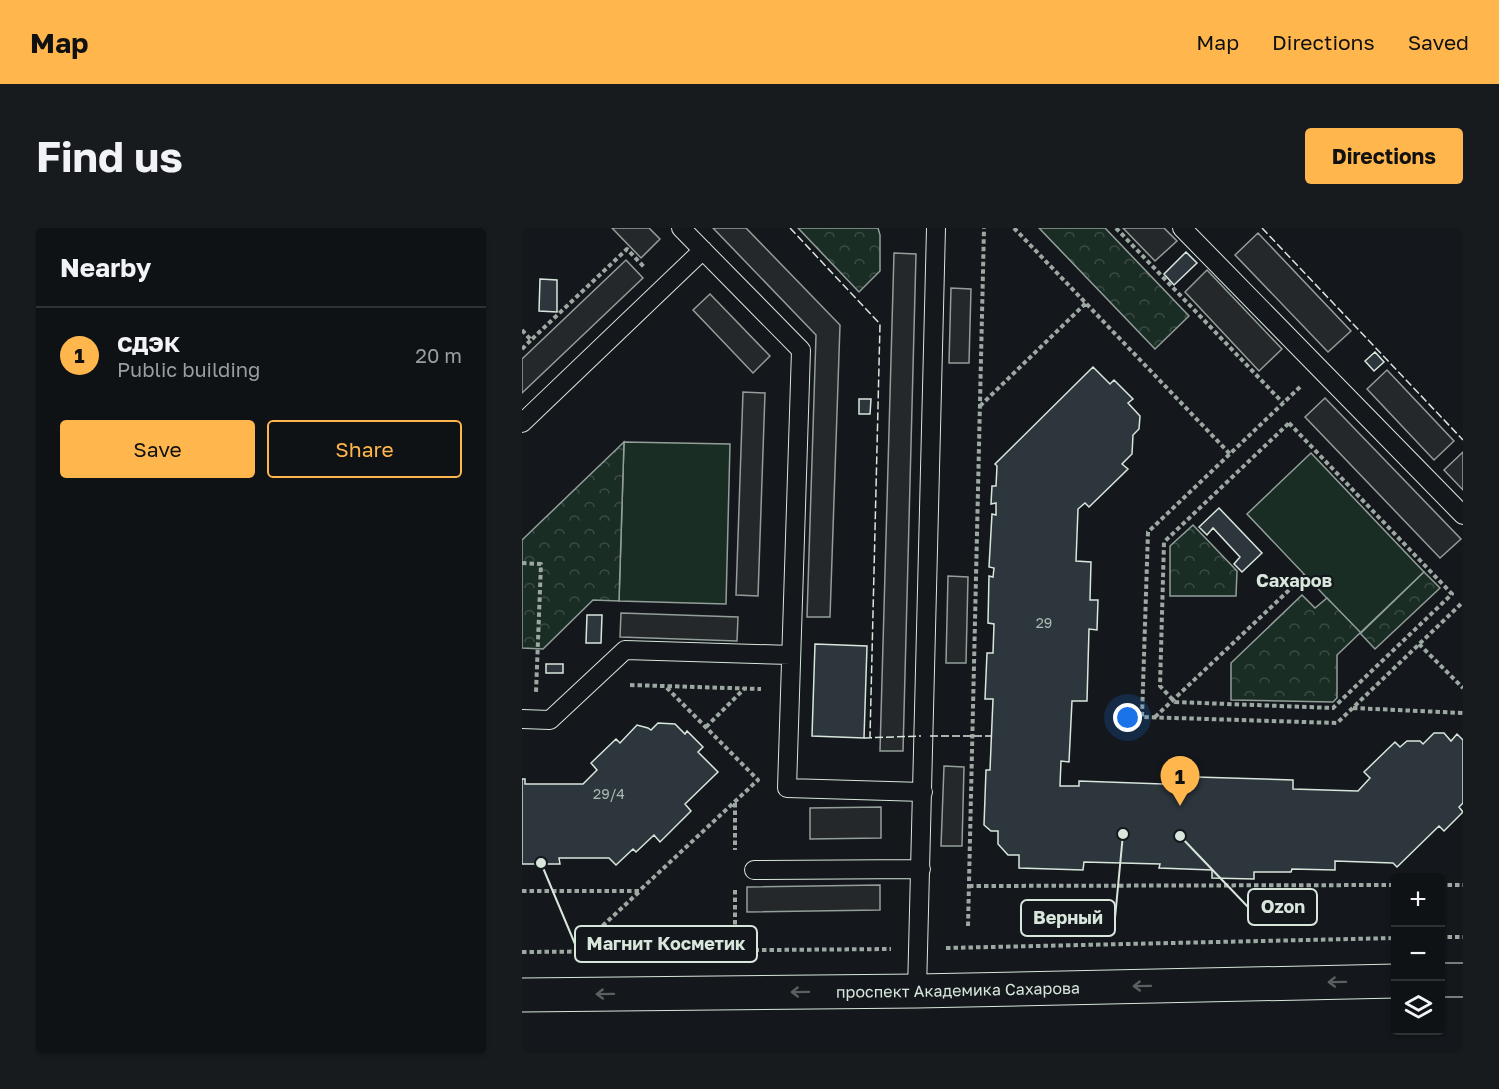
<!DOCTYPE html>
<html lang="en">
<head>
<meta charset="utf-8">
<style>
	body { margin:0; font-family:"Golos Text",sans-serif; background:#181b1e; color:#f1f3f6 }
	.controls { position:absolute; right:18px; bottom:18px; display:grid; overflow:hidden; border-radius:6px; box-shadow:0 2px 4px #0004 }
	.controls button { width:54px; height:54px; display:grid; place-items:center; padding:0; border:0; border-bottom:2px solid #2f3234; background:#0f1215; color:#f1f3f6; font:30px sans-serif }
	.you { position:absolute; left:606px; top:490px; width:21px; height:21px; margin:-15px; border:4px solid #fff; border-radius:50%; background:#1a73e8; box-shadow:0 0 0 9px #1a73e833 }
	.badge { display:grid; place-items:center; width:39px; height:39px; border-radius:50%; background:#ffb74d; color:#111; font-size:20px; font-weight:700 }
	.pin { position:absolute; translate:-50% -50px; filter:drop-shadow(0 2px 3px #0008) }
	.pin::after { content:''; position:absolute; top:32px; width:21px; height:18px; background:inherit; clip-path:polygon(0 0,100% 0,50% 100%) }
	.list { margin:0; padding:0; list-style:none }
	h2 { display:flex; justify-content:space-between; align-items:center; height:78px; margin:0; padding:0 24px; font-size:26px }
	h2 small { font-size:20px; font-weight:400; color:#9b9ea0 }
	.list li { display:grid; grid-template-columns:39px 1fr auto; gap:18px; align-items:center; box-sizing:border-box; height:96px; padding:0 24px; border-top:2px solid #2f3234 }
	.list b { display:block; font-size:22px; white-space:nowrap }
	.list p { margin:0; font-size:20px; white-space:nowrap; color:#9b9ea0 }
	.list em { font-size:20px; font-style:normal; color:#9b9ea0 }
	.actions { display:flex; gap:12px; padding:18px 24px }
	.actions a { flex:1; padding:14px 0; border:2px solid #ffb74d; border-radius:6px; text-align:center; font-size:21px; color:#ffb74d }
	.actions .main { background:#ffb74d; color:#111 }
	.icon { flex:none; width:33px; height:33px; fill:none; stroke:currentColor; stroke-width:2; stroke-linecap:round; stroke-linejoin:round }
	.map { position:relative; flex:none; width:941px; height:825px; overflow:hidden; border-radius:6px }
	header { display:flex; align-items:center; gap:36px; box-sizing:border-box; height:84px; padding:0 30px; background:#ffb74d; color:#111 }
	header strong { font-size:28px }
	nav { display:flex; gap:33px; margin-inline-start:auto; font-size:21px }
	.intro { display:flex; align-items:center; justify-content:space-between; box-sizing:border-box; height:144px; padding:0 36px }
	h1 { margin:0; font-size:42px }
	.button { padding:15px 27px; border-radius:6px; background:#ffb74d; color:#111; font-size:21px; font-weight:700 }
	main { display:flex; gap:36px; padding:0 36px }
	aside { flex:1; background:#0f1215; border-radius:6px; box-shadow:0 2px 4px #0004 }
	.map>svg:first-child { display:block }
	.grass { fill:#1a2d24; stroke:#939e99; stroke-width:1.5 }
	.forest { fill:url(#forest-crowns); stroke:#939e99; stroke-width:1.5 }
	.parking { fill:#24282b; stroke:#939e99; stroke-width:1.5 }
	.building { fill:#2c363c; stroke:#d8e6dc; stroke-width:1.5 }
	.lines { fill:none; stroke-linecap:round; stroke-linejoin:round }
	.service-casing { stroke:#d8e6dc; stroke-width:20 }
	.minor-casing { stroke:#d8e6dc; stroke-width:35 }
	.path { stroke:#9da8a2; stroke-width:4; stroke-dasharray:4.5 3; stroke-linecap:butt }
	.service { stroke:#14181c; stroke-width:18 }
	.minor { stroke:#14181c; stroke-width:33 }
	.fence { stroke:#d8e6dc; stroke-width:1.5; stroke-dasharray:8 3; stroke-linecap:butt }
	.oneway { stroke:#59605f }
	.labels { text-anchor:middle; stroke-width:4.5; stroke-linejoin:round; paint-order:stroke }
	.number-label { font-size:14px; fill:#adbab4 }
	.street-label { font-size:16px; fill:#d8e6dc; stroke:#14181c }
	.neighbourhood-label { font-size:18px; font-weight:bold; fill:#d8e6dc; stroke:#14181c }
	.leader { fill:none; stroke:#d8e6dc; stroke-width:2 }
	.callout-dot { fill:#d8e6dc; stroke:#14181c; stroke-width:2 }
	.callout { fill:#14181c; stroke:#d8e6dc; stroke-width:2 }
	.callout-label { font-size:18px; text-anchor:middle; font-weight:bold; fill:#d8e6dc }
</style>
</head>
<body>
<header>
<strong>Map</strong>
<nav><a>Map</a><a>Directions</a><a>Saved</a></nav>
</header>
<div class="intro"><h1>Find us</h1><a class="button">Directions</a></div>
<main>
<aside>
<h2>Nearby<small></small></h2>
<ul class="list">
<li><span class="badge">1</span><div><b>СДЭК</b><p>Public building</p></div><em>20 m</em></li>
</ul>
<div class="actions"><a class="main">Save</a><a>Share</a></div>
</aside>
<div class="map">
<svg width="941" height="825" viewBox="0 0 941 825">
	<defs>
		<pattern id="forest-crowns" width="20" height="18" patternUnits="userSpaceOnUse" patternTransform="scale(1.5)"><rect width="20" height="18" fill="#1a2d24"/><path d="M2 6a3 3 0 1 1 6 0M12 15a3 3 0 1 1 6 0" fill="none" stroke="#3b4b43"/></pattern>
	</defs>
	<rect width="100%" height="100%" fill="#14181c"/>
	<path class="grass" d="M 102,214 L 208,216 L 204,376 L 97,373 Z
		M 789,225 L 902,344 L 838,405 L 725,286 Z"/>
	<path class="forest" d="M 276,0 L 356,0 L 358,7 L 358,43 L 337,64 Z
		M 517,0 L 583,0 L 667,88 L 633,121 Z
		M 102,214 L 97,373 L 71,372 L 21,421 L 0,420 L 0,312 Z
		M 671,297 L 715,343 L 714,368 L 648,368 L 648,318 Z
		M 902,344 L 918,360 L 853,421 L 838,405 L 815,427 L 815,470 L 811,474 L 709,472 L 709,435 L 780,367 L 793,380 L 805,370 L 839,405 Z"/>
	<path class="parking" d="M 90,0 L 127,0 L 138,11 L 119,30 Z
		M 191,0 L 224,0 L 318,97 L 308,389 L 285,389 L 294,107 Z
		M 601,0 L 642,0 L 655,13 L 633,33 Z
		M 736,5 L 829,103 L 806,124 L 713,27 Z
		M 372,25 L 394,26 L 381,523 L 358,523 Z
		M 104,32 L 121,50 L 0,165 L 0,131 Z
		M 685,42 L 760,121 L 737,143 L 663,64 Z
		M 429,60 L 449,61 L 447,135 L 427,135 Z
		M 188,66 L 248,128 L 231,145 L 171,82 Z
		M 865,142 L 932,213 L 912,232 L 845,161 Z
		M 221,164 L 243,165 L 236,368 L 214,367 Z
		M 803,170 L 939,311 L 918,330 L 783,189 Z
		M 941,224 L 941,262 L 922,242 Z
		M 426,348 L 446,349 L 444,435 L 424,435 Z
		M 99,385 L 216,389 L 215,413 L 98,409 Z
		M 422,538 L 442,539 L 440,618 L 419,618 Z
		M 359,579 L 359,610 L 288,611 L 288,580 Z
		M 358,657 L 358,682 L 225,684 L 225,659 Z"/>
	<path class="building" d="M 664,24 L 675,35 L 652,57 L 642,46 Z
		M 18,51 L 35,52 L 35,84 L 17,83 Z
		M 853,124 L 862,134 L 852,143 L 843,133 Z
		M 571,139 L 588,156 L 592,152 L 611,171 L 606,175 L 618,188 L 617,201 L 611,207 L 610,226 L 600,236 L 606,241 L 567,279 L 563,275 L 556,281 L 554,333 L 569,334 L 568,372 L 576,372 L 575,402 L 567,401 L 565,473 L 550,473 L 547,534 L 539,533 L 538,558 L 557,558 L 557,553 L 641,556 L 641,548 L 771,552 L 771,561 L 836,563 L 848,550 L 842,544 L 873,514 L 878,519 L 885,513 L 898,513 L 901,516 L 912,505 L 922,505 L 929,513 L 935,506 L 941,512 L 941,575 L 937,579 L 941,584 L 922,603 L 917,598 L 875,639 L 871,635 L 813,633 L 813,642 L 770,641 L 769,644 L 732,644 L 732,651 L 690,650 L 690,642 L 637,640 L 638,636 L 562,634 L 561,642 L 497,640 L 497,627 L 486,627 L 476,616 L 476,603 L 469,603 L 462,597 L 464,542 L 468,542 L 471,471 L 463,471 L 465,425 L 471,425 L 472,396 L 466,395 L 467,348 L 471,349 L 472,340 L 467,339 L 470,286 L 474,287 L 474,275 L 469,276 L 470,258 L 474,258 L 475,238 L 473,236 Z
		M 337,171 L 349,171 L 348,186 L 337,186 Z
		M 697,280 L 740,325 L 720,344 L 712,336 L 718,329 L 691,300 L 685,307 L 677,299 Z
		M 65,387 L 80,387 L 79,415 L 64,415 Z
		M 293,416 L 345,418 L 342,510 L 290,508 Z
		M 24,436 L 41,436 L 41,445 L 24,445 Z
		M 136,495 L 153,496 L 163,506 L 165,503 L 181,519 L 176,524 L 196,544 L 163,576 L 169,583 L 138,614 L 132,607 L 114,624 L 111,621 L 94,637 L 87,630 L 37,630 L 38,636 L 0,636 L 0,551 L 3,551 L 3,556 L 61,556 L 75,542 L 69,535 L 94,511 L 98,515 L 115,497 L 126,500 L 129,502 Z"/>
	<g class="lines">
		<defs>
			<path id="service" d="M 159,0 L 279,122 L 265,560 L 401,564
				M 660,0 L 941,287
				M 0,195 L 181,22
				M 0,491 L 28,492 L 103,422 L 269,427
				M 232,642 L 399,641
				M 395,763 L 414,0"/>
			<g id="minor">
				<path d="M 918,752 L 941,752"/>
				<path id="s1" d="M 0,767 L 395,763 L 874,753"/>
			</g>
		</defs>
		<use href="#service" class="service-casing"/>
		<use href="#minor" class="minor-casing"/>
		<path class="path" d="M 492,0 L 708,226
			M 594,0 L 761,175
			M 0,102 L 9,112 L 105,21 L 123,40
			M 0,121 L 9,112
			M 778,159 L 626,304 L 620,489 L 815,495 L 941,374
			M 458,178 L 564,75
			M 767,195 L 930,366 L 811,480 L 653,474 L 638,458 L 642,314 Z
			M 0,335 L 19,336 L 14,464
			M 897,416 L 941,460
			M 108,457 L 239,461
			M 831,480 L 941,485
			M 633,489 L 783,347
			M 184,499 L 223,460
			M 213,575 L 213,622
			M 918,657 L 941,657
			M 447,658 L 874,657
			M 213,662 L 213,701
			M 0,663 L 117,663 L 236,552 L 144,459
			M 446,698 L 462,0
			M 75,703 L 117,664
			M 918,709 L 941,709
			M 424,720 L 874,710
			M 0,724 L 369,721"/>
		<use href="#service" class="service"/>
		<use href="#minor" class="minor"/>
		<path class="fence" d="M 268,0 L 358,96 L 348,509
			M 740,0 L 941,212
			M 408,508 L 470,508
			M 342,510 L 399,508"/>
	</g>
	<defs><path id="oneway-shaft" d="M-6 0H5M1.5-3L5.5 0L1.5 3" fill="none" stroke-width="1.6" stroke-linecap="round" stroke-linejoin="round" transform="scale(1.5)"/></defs>
	<g class="oneway">
		<use href="#oneway-shaft" transform="translate(815 754) rotate(179)"/>
		<use href="#oneway-shaft" transform="translate(620 758) rotate(179)"/>
		<use href="#oneway-shaft" transform="translate(278 764) rotate(179)"/>
		<use href="#oneway-shaft" transform="translate(83 766) rotate(179)"/>
	</g>
	<g class="labels">
		<g class="number-label">
			<text x="522" y="400">29</text>
			<text x="87" y="571">29/4</text>
		</g>
		<g class="street-label">
			<text dy="6" stroke="none"><textPath href="#s1" startOffset="436">проспект Академика Сахарова</textPath></text>
		</g>
		<g class="neighbourhood-label">
			<text x="772" y="359">Сахаров</text>
		</g>
	</g>
	<path class="leader" d="M658 608L726 679M601 606L593 690M19 635L53 716"/>
	<g class="callout-dot">
		<circle cx="658" cy="608" r="6"/>
		<circle cx="601" cy="606" r="6"/>
		<circle cx="19" cy="635" r="6"/>
	</g>
	<g class="callout">
		<rect x="726" y="661" width="69" height="36" rx="6"/>
		<rect x="499" y="672" width="94" height="36" rx="6"/>
		<rect x="53" y="698" width="182" height="36" rx="6"/>
	</g>
	<g class="callout-label">
		<text x="761" y="685">Ozon</text>
		<text x="546" y="696">Верный</text>
		<text x="144" y="722">Магнит Косметик</text>
	</g>
</svg>
<div class="controls">
<button>+</button>
<button>−</button>
<button><svg class="icon" aria-label="layers" viewBox="0 0 24 24"><path d="M12 4l9 5-9 5-9-5zM3 14l9 5 9-5"/></svg></button>
</div>
<div class="you"></div>
<div class="pin badge" style="left:658px;top:578px">1</div>
</div>
</main>
</body>
</html>
